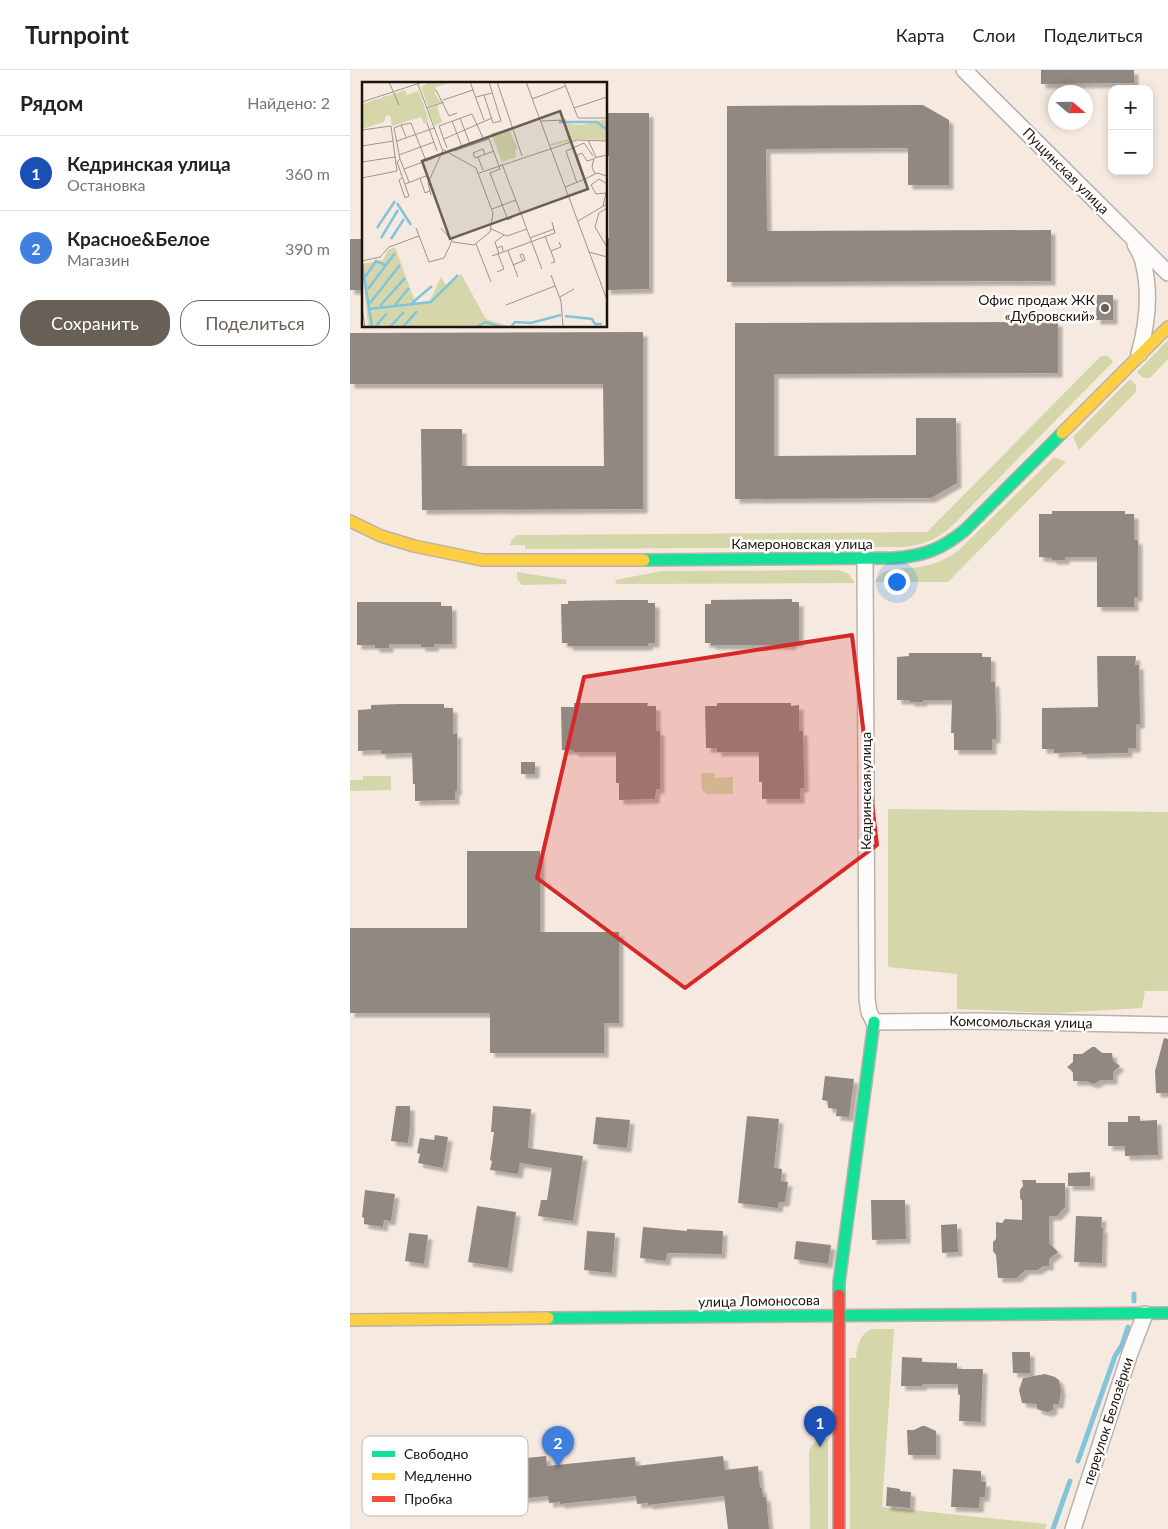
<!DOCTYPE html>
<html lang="ru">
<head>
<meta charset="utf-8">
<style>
	body { margin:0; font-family:Lato,sans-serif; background:#f6f6f6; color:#222 }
	.controls { position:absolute; right:15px; top:15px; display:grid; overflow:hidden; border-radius:10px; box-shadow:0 2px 8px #0003 }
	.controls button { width:45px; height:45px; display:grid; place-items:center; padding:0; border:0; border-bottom:1px solid #e0e0e0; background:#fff; color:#222; font:25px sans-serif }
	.compass { position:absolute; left:698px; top:15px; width:45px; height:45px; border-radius:50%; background:#fff; box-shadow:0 2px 8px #0003; rotate:110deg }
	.you { position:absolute; left:546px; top:511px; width:18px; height:18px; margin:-12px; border:4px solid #fff; border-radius:50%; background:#1a73e8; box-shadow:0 0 0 8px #1a73e833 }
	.badge { display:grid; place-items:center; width:32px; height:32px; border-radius:50%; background:#685f56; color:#fff; font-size:16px; font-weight:700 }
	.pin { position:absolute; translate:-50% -41px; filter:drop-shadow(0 1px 2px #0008) }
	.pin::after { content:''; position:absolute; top:26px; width:18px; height:15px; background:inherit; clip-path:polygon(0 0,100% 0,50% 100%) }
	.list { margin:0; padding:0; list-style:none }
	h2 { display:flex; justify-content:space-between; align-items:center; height:65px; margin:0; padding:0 20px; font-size:21px }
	h2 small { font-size:16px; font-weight:400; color:#767676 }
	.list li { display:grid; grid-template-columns:32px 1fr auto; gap:15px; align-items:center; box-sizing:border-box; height:75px; padding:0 20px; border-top:1px solid #e0e0e0 }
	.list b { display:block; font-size:19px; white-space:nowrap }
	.list p { margin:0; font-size:16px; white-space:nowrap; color:#767676 }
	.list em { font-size:16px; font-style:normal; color:#767676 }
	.actions { display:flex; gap:10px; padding:15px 20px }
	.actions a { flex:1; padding:11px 0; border:1px solid #685f56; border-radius:20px; text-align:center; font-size:18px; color:#685f56 }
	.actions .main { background:#685f56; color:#fff }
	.map { position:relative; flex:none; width:818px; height:1459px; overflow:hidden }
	header { display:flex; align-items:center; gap:30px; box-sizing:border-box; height:70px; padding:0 25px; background:#fff; border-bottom:1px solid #e0e0e0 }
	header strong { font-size:24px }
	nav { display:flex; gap:28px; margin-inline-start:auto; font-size:18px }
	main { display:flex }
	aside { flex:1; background:#fff }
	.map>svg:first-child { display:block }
	.green { fill:#d5d7aa }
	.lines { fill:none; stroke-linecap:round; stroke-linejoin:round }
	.stream { stroke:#82c4d9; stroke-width:5 }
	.building { fill:#928882; filter:url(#shadow) }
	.street-casing { stroke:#bbb1aa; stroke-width:18 }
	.fast-casing { stroke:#bbb1aa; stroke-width:14 }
	.slow-casing { stroke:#bbb1aa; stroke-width:14 }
	.jam-casing { stroke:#bbb1aa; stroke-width:14 }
	.street { stroke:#fefcfa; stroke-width:15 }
	.fast { stroke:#16e098; stroke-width:11 }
	.slow { stroke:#ffcf43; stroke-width:11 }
	.jam { stroke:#f24e42; stroke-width:11 }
	.marked { fill:#d62828; fill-opacity:0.2; stroke:#d62828; stroke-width:4; stroke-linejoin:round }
	.poi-dot { fill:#685f56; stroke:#fff; stroke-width:2 }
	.labels { text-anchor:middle; stroke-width:5; stroke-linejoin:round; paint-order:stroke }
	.street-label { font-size:14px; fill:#1c140c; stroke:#fff }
	.poi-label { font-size:14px; fill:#1c140c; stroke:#fff; text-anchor:end }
	.inset-river { fill:none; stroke:#82c4d9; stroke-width:2.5 }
	.inset-road { fill:none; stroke:#9f948b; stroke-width:1 }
	.view { fill:#685f56; fill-opacity:0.15; stroke:#685f56; stroke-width:2.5 }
	.inset-edge { fill:none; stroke:#1c140c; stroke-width:2.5 }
	.key { fill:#fff; stroke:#bbb8b6; stroke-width:1 }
	.key-label { font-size:14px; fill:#1c140c }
</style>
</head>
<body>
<header>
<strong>Turnpoint</strong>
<nav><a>Карта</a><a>Слои</a><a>Поделиться</a></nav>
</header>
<main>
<aside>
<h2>Рядом<small>Найдено: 2</small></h2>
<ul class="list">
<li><span class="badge" style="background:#1a4fb4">1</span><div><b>Кедринская улица</b><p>Остановка</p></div><em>360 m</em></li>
<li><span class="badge" style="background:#3f7fe0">2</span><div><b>Красное&amp;Белое</b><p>Магазин</p></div><em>390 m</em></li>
</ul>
<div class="actions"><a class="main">Сохранить</a><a>Поделиться</a></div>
</aside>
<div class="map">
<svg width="818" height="1459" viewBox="0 0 818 1459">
	<defs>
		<filter id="shadow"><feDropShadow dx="4.5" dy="4.5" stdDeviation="1" flood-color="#0004"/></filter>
	</defs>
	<rect width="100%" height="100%" fill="#f6eae0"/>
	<path class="green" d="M 818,270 L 818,289 L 800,308 L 793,308 L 787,302 Z
		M 751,286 L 758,286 L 763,292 L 605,453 C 590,468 575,475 554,477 L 175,479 L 175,475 L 160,475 L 161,471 L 167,465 L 577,462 Z
		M 780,309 L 786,315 L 786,322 L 729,380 L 723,367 Z
		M 704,387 L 716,392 L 598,512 L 525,512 C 534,493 558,501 575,496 C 587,493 598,488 608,481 Z
		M 488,500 L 498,503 L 505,513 L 266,514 L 265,510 L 312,501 Z
		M 167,502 L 217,510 L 216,514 L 172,515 L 167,509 Z
		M 351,703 L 365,703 L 365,708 L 383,707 L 383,724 L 355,724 L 355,721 L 352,721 Z
		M 13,706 L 41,706 L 41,720 L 0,721 L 0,710 L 13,710 Z
		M 538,739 L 818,742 L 818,921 L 795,921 L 792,938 L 706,943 L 607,939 L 607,904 L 538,897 Z
		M 522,1259 L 544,1259 L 532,1437 L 697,1454 L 695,1459 L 500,1459 L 499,1288 L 506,1288 C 507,1277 510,1263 522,1259 Z
		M 478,1368 L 478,1459 L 460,1459 L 459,1382 C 461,1373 468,1369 478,1368 Z"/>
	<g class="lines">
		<path class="stream" d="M 784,1231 L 784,1224
			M 728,1391 L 765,1286 L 772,1275 L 778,1257
			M 703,1459 L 720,1411"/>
	</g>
	<path class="building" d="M 691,0 L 784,0 L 784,13 L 691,14 Z
		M 573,35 L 599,50 L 599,115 L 558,115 L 558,78 L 416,79 L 417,161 L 701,160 L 701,211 L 377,212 L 377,36 Z
		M 256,43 L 299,43 L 299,219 L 256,220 L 256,168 L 259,168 L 259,86 L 256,86 Z
		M 0,169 L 14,169 L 14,220 L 0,220 Z
		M 747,225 L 763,225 L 763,250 L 746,250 Z
		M 708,252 L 708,303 L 424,304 L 424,386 L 566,385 L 566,348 L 606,348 L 607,413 L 581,428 L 385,429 L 385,253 Z
		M 293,262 L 293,439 L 72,440 L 71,359 L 112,359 L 112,396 L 254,396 L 253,314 L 0,314 L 0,263 Z
		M 702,441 L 775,441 L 775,444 L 784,444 L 784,470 L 788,470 L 788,527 L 784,527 L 784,537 L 747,537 L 747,487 L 715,487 L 715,490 L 702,490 L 702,488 L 689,487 L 689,444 L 702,444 Z
		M 442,529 L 442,532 L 449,532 L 449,572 L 442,572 L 442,575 L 361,575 L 361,573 L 355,573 L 355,534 L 361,534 L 361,530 Z
		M 270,530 L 298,530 L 298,533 L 305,533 L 305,573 L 298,573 L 298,576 L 218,576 L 218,573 L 212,573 L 211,534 L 218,534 L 218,531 Z
		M 7,532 L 91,532 L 91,536 L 102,536 L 102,574 L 84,574 L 84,577 L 71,577 L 71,574 L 39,574 L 39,578 L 25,578 L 25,575 L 7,575 Z
		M 559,583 L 632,583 L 632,587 L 641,587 L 641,612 L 645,612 L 646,643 L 646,669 L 642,669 L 642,680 L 604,680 L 604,663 L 601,663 L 602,630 L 573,630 L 573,632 L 560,632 L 560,630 L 547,630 L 547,587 L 559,586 Z
		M 747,586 L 786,586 L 785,595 L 789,595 L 790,643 L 790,654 L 786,654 L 786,678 L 778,678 L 778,683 L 732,684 L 732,682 L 704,683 L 704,679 L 692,679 L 692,638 L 748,637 Z
		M 224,633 L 298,633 L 297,636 L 306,636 L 306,661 L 310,661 L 310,719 L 306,719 L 305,729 L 269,730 L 269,713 L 266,713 L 266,682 L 224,682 L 224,680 L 212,680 L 211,637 L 224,637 Z
		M 367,633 L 441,633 L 441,636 L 449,635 L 449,661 L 453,661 L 454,704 L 454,718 L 450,718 L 450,729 L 412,729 L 412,712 L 409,712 L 409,682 L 367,682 L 367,678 L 356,678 L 355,636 L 367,636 Z
		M 51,634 L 94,634 L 94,638 L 103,638 L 103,664 L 107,663 L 107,721 L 105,721 L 105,730 L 65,731 L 65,714 L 63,714 L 62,683 L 31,684 L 31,680 L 8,681 L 8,640 L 21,639 L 21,635 Z
		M 171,692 L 185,692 L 185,704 L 171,704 Z
		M 117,781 L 190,781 L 190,862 L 269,862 L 269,953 L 254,953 L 254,983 L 140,983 L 140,943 L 0,943 L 0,858 L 117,858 Z
		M 814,968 L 818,969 L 818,1023 L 806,1023 L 805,1001 Z
		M 742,977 L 745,977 L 752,983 L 762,983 L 763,991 L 770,996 L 763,1002 L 763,1010 L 751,1010 L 744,1014 L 735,1011 L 723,1011 L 723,1002 L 717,997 L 723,992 L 723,984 L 732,984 Z
		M 475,1006 L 504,1009 L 499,1047 L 486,1046 L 487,1039 L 478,1038 L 478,1031 L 472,1030 Z
		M 46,1036 L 60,1036 L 60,1057 L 58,1073 L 41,1071 Z
		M 143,1036 L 181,1039 L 178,1078 L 233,1086 L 223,1151 L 188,1146 L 191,1130 L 197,1130 L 202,1098 L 170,1093 L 168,1104 L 140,1100 L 142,1091 L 140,1090 L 144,1062 L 141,1062 Z
		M 397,1046 L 429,1049 L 424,1098 L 432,1099 L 431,1111 L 438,1112 L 435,1132 L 429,1132 L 428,1138 L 388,1133 Z
		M 778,1046 L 790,1046 L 790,1051 L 807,1050 L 808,1085 L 775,1086 L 775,1076 L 758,1076 L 758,1052 L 778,1052 Z
		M 246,1047 L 280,1050 L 277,1078 L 243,1074 Z
		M 85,1065 L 98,1067 L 93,1098 L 68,1093 L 70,1084 L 67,1083 L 70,1068 L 84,1070 Z
		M 740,1102 L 740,1116 L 718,1116 L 718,1103 Z
		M 672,1110 L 686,1110 L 686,1113 L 715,1113 L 715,1137 L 707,1146 L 699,1146 L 699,1173 L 708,1182 L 699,1189 L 699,1196 L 693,1196 L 688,1200 L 675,1200 L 667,1208 L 648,1208 L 646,1185 L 643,1181 L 643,1172 L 646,1169 L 646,1152 L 652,1153 L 655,1149 L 672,1150 L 672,1131 L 670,1128 L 670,1120 L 673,1116 Z
		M 15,1120 L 45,1124 L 41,1151 L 34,1150 L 33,1157 L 14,1154 L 14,1148 L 12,1147 Z
		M 521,1130 L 555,1130 L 556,1169 L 522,1170 Z
		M 127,1136 L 166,1142 L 158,1198 L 118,1192 Z
		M 726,1146 L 752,1147 L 751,1158 L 753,1158 L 752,1193 L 724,1192 Z
		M 607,1154 L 608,1182 L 592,1183 L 591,1155 Z
		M 293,1157 L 337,1161 L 337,1159 L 373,1161 L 372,1184 L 317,1183 L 316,1191 L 290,1188 Z
		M 237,1161 L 265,1163 L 262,1203 L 234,1200 Z
		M 59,1163 L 78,1165 L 74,1194 L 55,1191 Z
		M 446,1171 L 481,1175 L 478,1194 L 444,1189 Z
		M 662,1282 L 680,1282 L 680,1303 L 663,1303 Z
		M 552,1287 L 572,1288 L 572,1292 L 607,1293 L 607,1299 L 633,1299 L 631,1352 L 609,1351 L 610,1325 L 608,1324 L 608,1314 L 572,1314 L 572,1316 L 551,1316 Z
		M 695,1304 L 705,1307 L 709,1310 L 711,1321 L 709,1334 L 703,1334 L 703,1340 L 698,1342 L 693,1341 L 687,1339 L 687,1334 L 672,1333 L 669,1320 L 673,1308 Z
		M 572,1356 L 575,1356 L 586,1361 L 586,1385 L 558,1385 L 557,1360 L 564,1360 Z
		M 196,1386 L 197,1396 L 285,1387 L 286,1396 L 373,1386 L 375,1400 L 408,1396 L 410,1418 L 412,1418 L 413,1427 L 416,1427 L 419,1459 L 378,1459 L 374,1426 L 298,1435 L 298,1433 L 287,1434 L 286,1426 L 210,1434 L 210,1432 L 199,1433 L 198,1426 L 121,1434 L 121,1432 L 111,1433 L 107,1395 Z
		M 603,1399 L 631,1401 L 631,1412 L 636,1412 L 635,1427 L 630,1427 L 629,1438 L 601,1437 Z
		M 537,1417 L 550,1419 L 550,1421 L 561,1422 L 560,1438 L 536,1436 Z"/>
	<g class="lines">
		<defs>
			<path id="street" d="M 614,0 L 818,203
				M 785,174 C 788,180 792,186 793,192 C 801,222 797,255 789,284
				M 515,489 L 517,929 L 519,942 L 524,952 L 629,951 L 818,955
				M 723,1459 L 780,1283 L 795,1244"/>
			<path id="fast" d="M 294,490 L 544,488 C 574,486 592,479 615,460 L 712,363
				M 489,1225 L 489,1213 L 524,952
				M 198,1248 L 818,1243"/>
			<path id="slow" d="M 712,363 L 818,257
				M 0,451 L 31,466 L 64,476 L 132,490 L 294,490
				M 0,1250 L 198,1248"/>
			<path id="jam" d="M 489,1225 L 489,1459"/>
		</defs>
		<use href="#street" class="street-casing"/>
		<use href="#fast" class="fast-casing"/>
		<use href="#slow" class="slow-casing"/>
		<use href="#jam" class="jam-casing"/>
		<use href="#street" class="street"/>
		<use href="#fast" class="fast"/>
		<use href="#slow" class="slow"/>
		<use href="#jam" class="jam"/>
	</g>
	<path class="marked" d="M 502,565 L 527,775 L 335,918 L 187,808 L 234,607 Z"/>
	<circle class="poi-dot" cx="755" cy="238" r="5"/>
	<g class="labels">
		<g class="street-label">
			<text transform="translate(716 101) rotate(45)" y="5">Пущинская улица</text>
			<text x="452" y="479">Камероновская улица</text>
			<text transform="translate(516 721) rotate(-90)" y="5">Кедринская улица</text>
			<text transform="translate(671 952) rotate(1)" y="5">Комсомольская улица</text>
			<text transform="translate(409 1231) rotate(-1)" y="5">улица Ломоносова</text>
			<text transform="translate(758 1351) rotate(-72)" y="5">переулок Белозёрки</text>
		</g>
		<g class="poi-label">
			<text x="745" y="235">Офис продаж ЖК<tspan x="745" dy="16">«Дубровский»</tspan></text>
		</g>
	</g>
	<g transform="translate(12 12)">
		<rect width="245" height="245" fill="#f6eae0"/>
		<path d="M 68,0 L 90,0 L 74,5 L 73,12 L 79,20 L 66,25 L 59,5 ZM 56,6 L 70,46 L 64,32 L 66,40 L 62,42 L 59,35 L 30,44 L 28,33 L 24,34 L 22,40 L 0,47 L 0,22 L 43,8 L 45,13 L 56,9 ZM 81,21 L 75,24 L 80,40 L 73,44 L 66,27 ZM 245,37 L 245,58 L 217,57 L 189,64 L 188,62 L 206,57 L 202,41 L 218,43 ZM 147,47 L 156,67 L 153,68 L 154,75 L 140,80 L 129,51 ZM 33,165 L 54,222 L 68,218 L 79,195 L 85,205 L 99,192 L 124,237 L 150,245 L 6,245 L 0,182 L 21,178 L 26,168 Z" fill="#d5d7aa"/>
		<path class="inset-river" d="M 197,40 L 235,40 L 245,48M 35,121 L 49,143M 15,146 L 33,119M 19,156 L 36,128M 29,157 L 42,137M 0,181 L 10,245M 3,195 L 14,179 L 23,183M 6,207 L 33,171M 8,221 L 38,183M 50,221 L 70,204M 33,223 L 47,206M 18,224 L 43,196M 7,227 L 69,220 L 96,193M 203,234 L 230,237 L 233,242 L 240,242M 13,245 L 25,231M 28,245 L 42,230M 41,245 L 55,229M 115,245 L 123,240 L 140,245M 149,245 L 153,240 L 169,241 L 199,233"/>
		<path class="inset-road" d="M 27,0 L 37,23M 108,0 L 122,38M 135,0 L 160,74M 164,0 L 245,218M 202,0 L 216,36 L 245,36M 56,2 L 80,67 L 114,86 L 131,131 L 128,150 L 112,163 L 91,160 L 79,146M 74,8 L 87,34 L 95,31M 122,13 L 131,41 L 139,39 L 127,0M 114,15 L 130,11M 170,17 L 204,4M 81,18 L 111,8M 0,20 L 61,0M 65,26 L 82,20M 212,26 L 245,15M 98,36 L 108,62M 90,39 L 100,65M 178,39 L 204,38M 65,41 L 75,69M 39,43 L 49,41 L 64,79M 0,48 L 29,44 L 35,89 L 0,96M 82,57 L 130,36M 226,58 L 234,75M 35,59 L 72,46M 0,64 L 31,59M 85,66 L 77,44 L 110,32 L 122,58M 92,69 L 127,57 L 138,87 L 128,91 L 146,138 L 150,136M 37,73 L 72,60M 116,75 L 113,76 L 111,71 L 121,67 L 123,73M 38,77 L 32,46 L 39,43 L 44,55M 0,80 L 33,75M 140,82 L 180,187M 42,87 L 72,76M 121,88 L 116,75 L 132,69M 117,91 L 215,58 L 245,59M 233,92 L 230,85 L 232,76 L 245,73M 40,96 L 37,98 L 43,116 L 47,114 L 35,80 L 38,77 L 47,100M 58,96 L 63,111 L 68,109M 223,97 L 235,91 L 245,94M 215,101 L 204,69 L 222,61 L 231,74M 43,102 L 64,94M 203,105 L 223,97 L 215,73 L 220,71 L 225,79 L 232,77M 244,111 L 234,112 L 229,103 L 237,97 L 245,102M 69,113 L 66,101 L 81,68M 241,124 L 245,107M 245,126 L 237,131 L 233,145 L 245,165M 130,127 L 154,118M 216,139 L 245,122M 54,146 L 67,180 L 82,176 L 90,159M 129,147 L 145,154 L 165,147M 183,154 L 193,180 L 189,181M 168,156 L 192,147M 114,162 L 129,200M 135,166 L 133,160 L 142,153M 146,169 L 156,195M 189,169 L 199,165 L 197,160M 227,170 L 245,175M 137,172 L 135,166 L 140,164 L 141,169M 130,174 L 193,151 L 190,140M 0,179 L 18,175 L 27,165 L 57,154M 151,183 L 163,178 L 161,172 L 158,173 L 161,179M 135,190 L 142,187 L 136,172M 189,193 L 199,219 L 201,245M 198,215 L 212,207M 144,223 L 193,204M 0,224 L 3,245"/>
		<path class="view" d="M 198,29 L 226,107 L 88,157 L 60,79 Z"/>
		<rect width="245" height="245" class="inset-edge"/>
	</g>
	<rect x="12" y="1366" width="166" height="80" rx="8" class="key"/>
	<rect x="22" y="1381" width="23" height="6" fill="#16e098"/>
	<rect x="22" y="1403" width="23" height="7" fill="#ffcf43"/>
	<rect x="22" y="1426" width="23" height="6" fill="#f24e42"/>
	<g class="key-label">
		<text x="54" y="1389">Свободно</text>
		<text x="54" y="1411">Медленно</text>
		<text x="54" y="1434">Пробка</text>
	</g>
</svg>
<div class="controls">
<button>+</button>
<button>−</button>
</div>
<svg class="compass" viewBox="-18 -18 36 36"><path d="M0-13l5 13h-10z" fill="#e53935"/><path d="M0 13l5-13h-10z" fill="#767676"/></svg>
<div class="you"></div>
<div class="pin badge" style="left:470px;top:1377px;background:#1a4fb4">1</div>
<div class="pin badge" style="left:208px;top:1397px;background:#3f7fe0">2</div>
</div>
</main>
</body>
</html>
